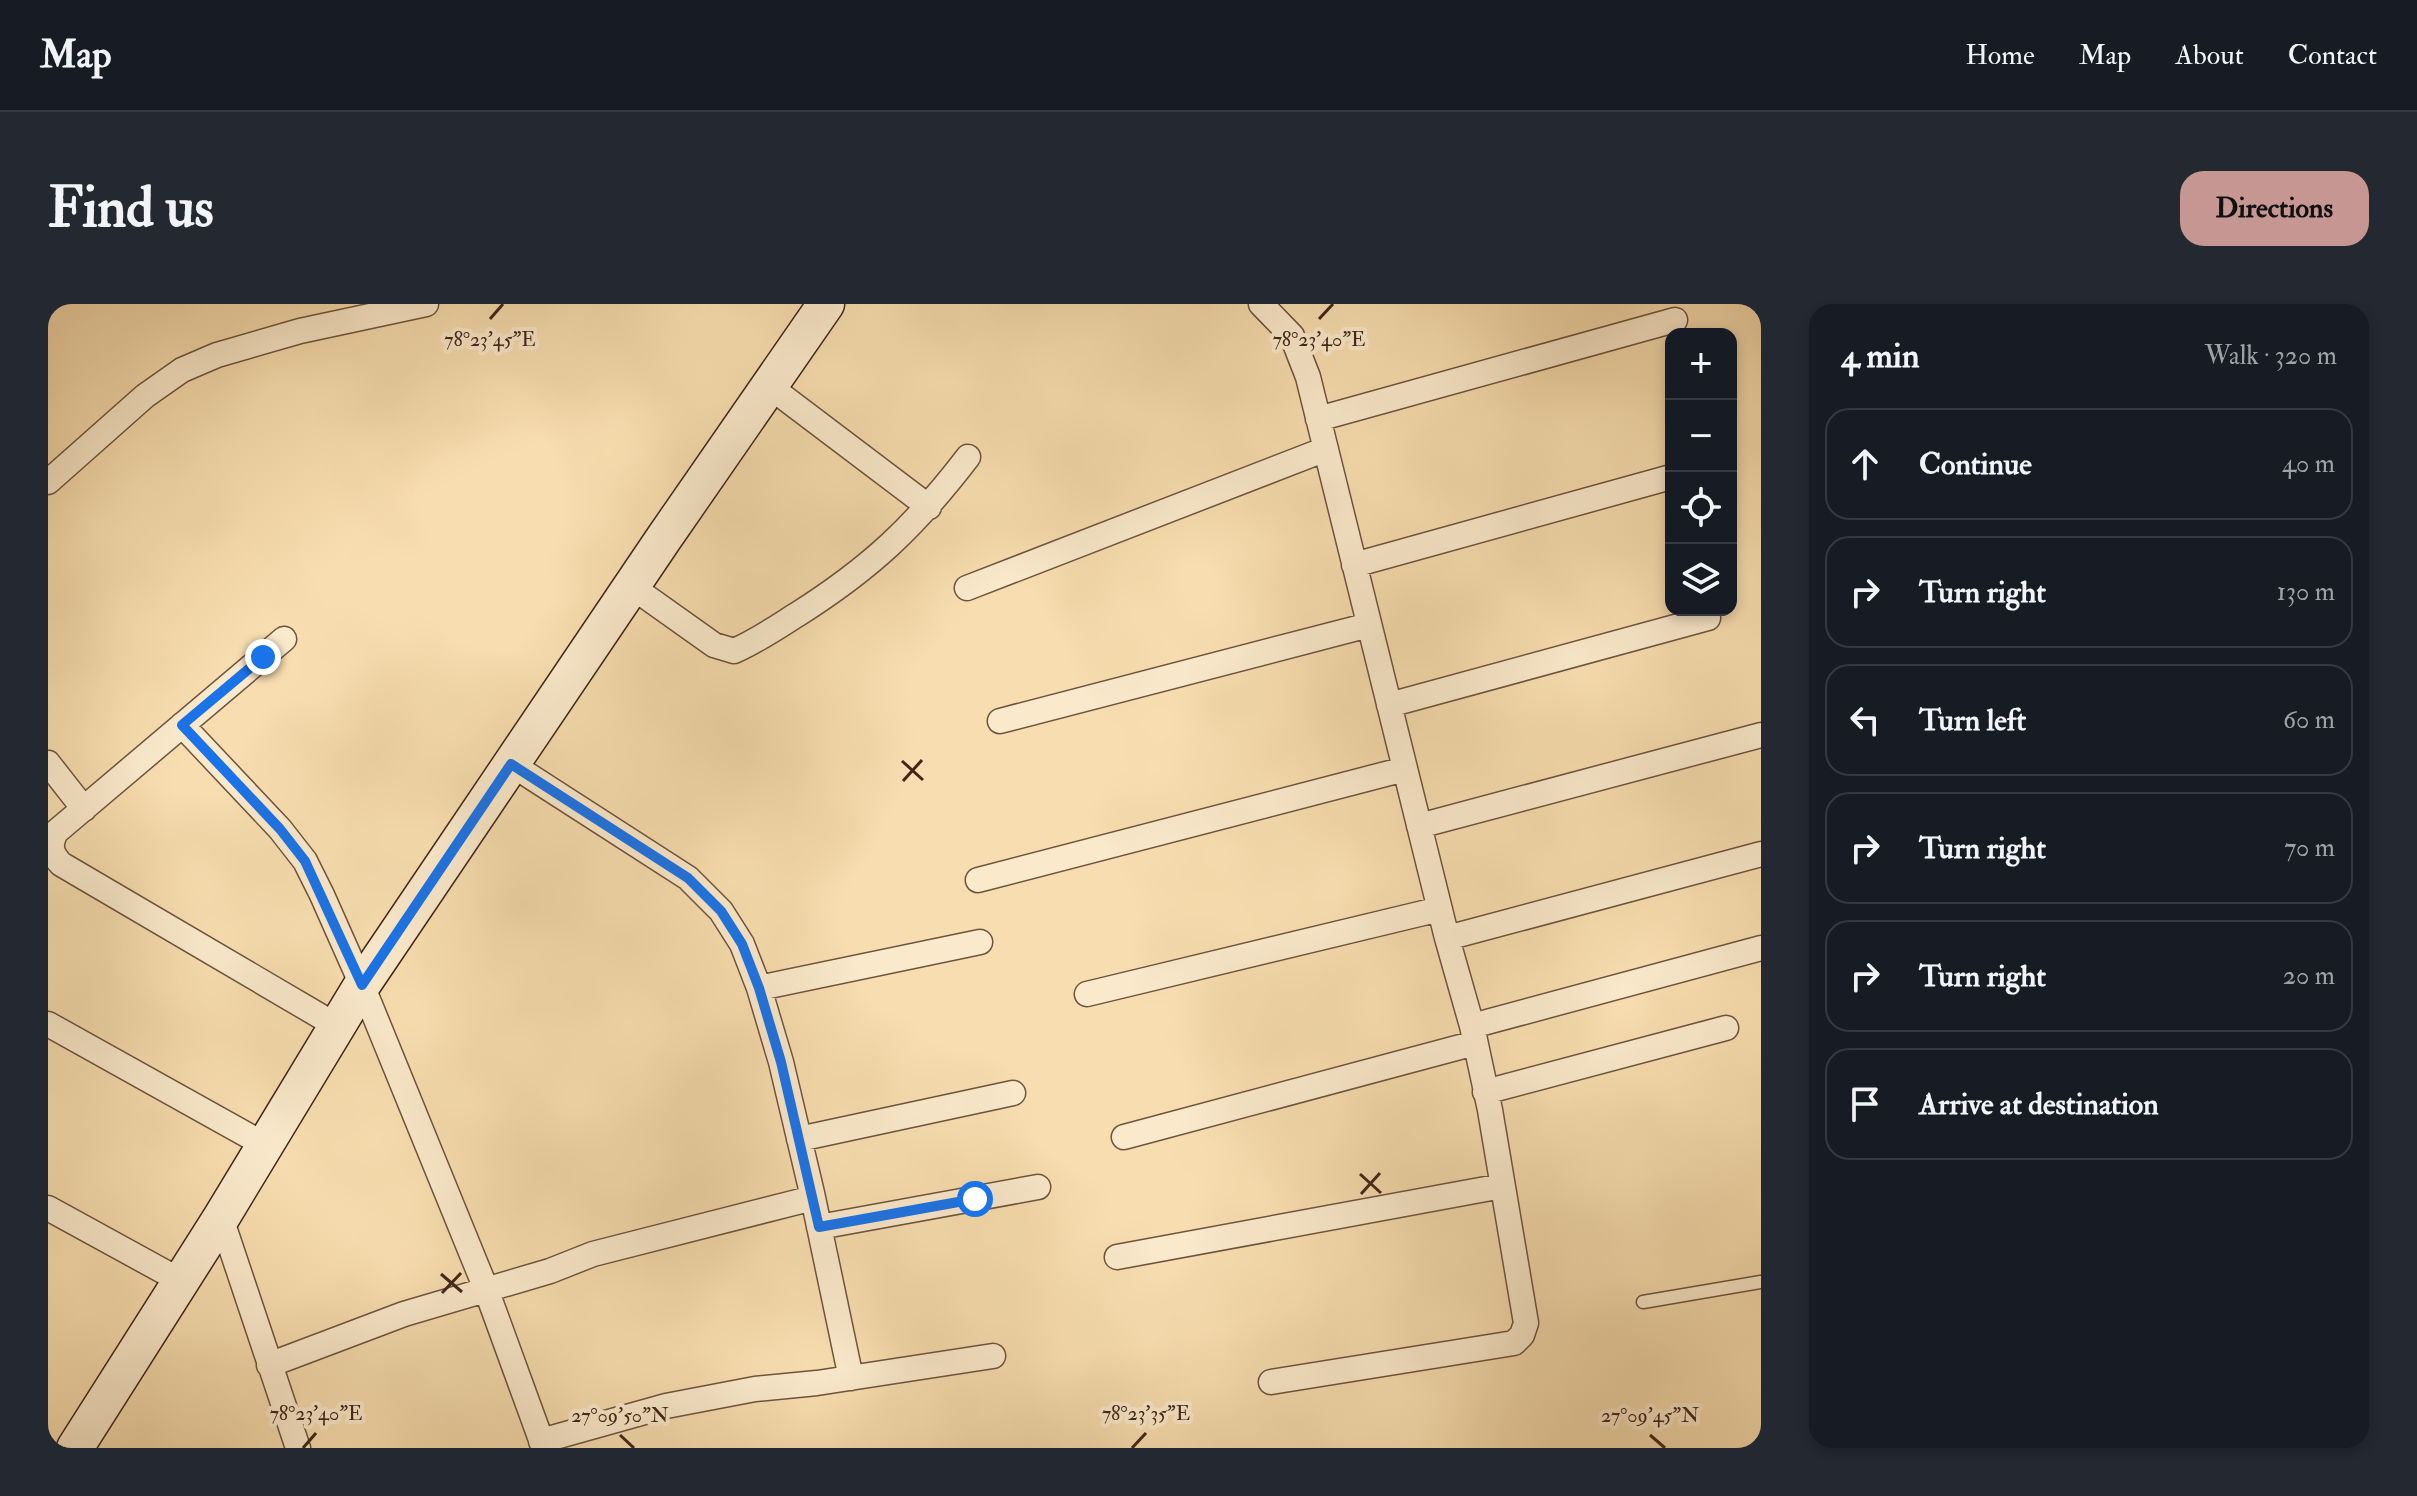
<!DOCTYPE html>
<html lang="en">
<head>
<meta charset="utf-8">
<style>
	body { margin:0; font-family:"IM FELL Double Pica",serif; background:#242831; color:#f1f3f6 }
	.controls { position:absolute; right:24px; top:24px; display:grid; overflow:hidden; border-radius:16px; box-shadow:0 4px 12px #0003 }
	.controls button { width:72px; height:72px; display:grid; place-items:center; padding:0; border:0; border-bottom:2px solid #363941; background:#171b24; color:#f1f3f6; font:40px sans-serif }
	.stop { position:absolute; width:24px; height:24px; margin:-18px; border:6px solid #1a73e8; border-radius:50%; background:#fff }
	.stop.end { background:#1a73e8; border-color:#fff; box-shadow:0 2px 8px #0008 }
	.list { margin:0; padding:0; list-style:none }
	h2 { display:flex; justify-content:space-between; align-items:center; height:104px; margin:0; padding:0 32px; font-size:34px }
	h2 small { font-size:26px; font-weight:400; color:#9ea1a6 }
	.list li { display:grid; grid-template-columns:52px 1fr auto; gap:24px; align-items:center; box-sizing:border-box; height:112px; margin:0 16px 16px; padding:0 16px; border:2px solid #363941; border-radius:24px }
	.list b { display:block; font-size:30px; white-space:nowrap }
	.list em { font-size:26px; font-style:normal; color:#9ea1a6 }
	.icon { flex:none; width:44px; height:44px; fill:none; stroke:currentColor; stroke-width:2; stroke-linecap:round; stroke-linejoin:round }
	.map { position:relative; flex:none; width:1713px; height:1144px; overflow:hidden; border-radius:24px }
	header { display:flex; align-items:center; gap:48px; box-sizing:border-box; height:112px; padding:0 40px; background:#171b24; border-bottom:2px solid #363941 }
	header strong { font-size:38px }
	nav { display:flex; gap:44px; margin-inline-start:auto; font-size:28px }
	.intro { display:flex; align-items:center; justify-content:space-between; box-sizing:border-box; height:192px; padding:0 48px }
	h1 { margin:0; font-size:56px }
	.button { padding:20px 36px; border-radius:24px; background:#c59692; color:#111; font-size:28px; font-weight:700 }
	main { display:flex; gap:48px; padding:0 48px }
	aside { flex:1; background:#171b24; border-radius:24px; box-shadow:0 4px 12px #0003 }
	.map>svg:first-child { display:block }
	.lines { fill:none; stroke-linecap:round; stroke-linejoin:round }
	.lane-casing { stroke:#6d543e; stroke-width:15 }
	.street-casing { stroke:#6d543e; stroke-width:27 }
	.secondary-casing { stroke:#3f2619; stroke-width:39 }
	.lane { stroke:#fae9cb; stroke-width:12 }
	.street { stroke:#fae9cb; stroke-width:24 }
	.secondary { stroke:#fae9cb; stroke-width:36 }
	.route { stroke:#1a73e8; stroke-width:10 }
	.ticks { fill:none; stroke:#3f2619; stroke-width:3 }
	.ticks-label { font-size:20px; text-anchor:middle; fill:#3f2619; stroke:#fae9cb; stroke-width:8; stroke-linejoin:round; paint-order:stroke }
</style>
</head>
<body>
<header>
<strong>Map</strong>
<nav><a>Home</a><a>Map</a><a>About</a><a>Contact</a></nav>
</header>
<div class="intro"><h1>Find us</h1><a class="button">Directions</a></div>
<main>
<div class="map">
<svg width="1713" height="1144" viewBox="0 0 1713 1144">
	<rect width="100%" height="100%" fill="#f7ddaf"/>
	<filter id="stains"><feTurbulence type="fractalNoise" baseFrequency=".0025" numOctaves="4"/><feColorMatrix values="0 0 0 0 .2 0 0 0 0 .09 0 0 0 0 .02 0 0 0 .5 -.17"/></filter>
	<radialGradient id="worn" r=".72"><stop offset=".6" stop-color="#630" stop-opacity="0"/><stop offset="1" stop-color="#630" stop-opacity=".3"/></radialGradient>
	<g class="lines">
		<defs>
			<path id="lane" d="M 1595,998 L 1713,978"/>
			<path id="street" d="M 1213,0 L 1244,32 L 1260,73 L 1399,634 L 1424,722 L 1442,806 L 1478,1019 L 1474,1031 L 1466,1039 L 1223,1078
				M 721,82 L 881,203
				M 1270,115 L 1627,16
				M 0,178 L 97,92 L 134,66 L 169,51 L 252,27 L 378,0
				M 1306,261 L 1623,173
				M 583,282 L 666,341 L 686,347 C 709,337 729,323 750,310 C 824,263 867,222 920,153
				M 919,284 L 1278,145
				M 236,335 L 8,528 C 1,542 3,549 13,560 L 289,722
				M 1341,401 L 1660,314
				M 952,417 L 1321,321
				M 134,421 L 232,525 L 257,557 L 274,591 L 314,681 L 438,985 L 496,1144
				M 0,459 L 36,505
				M 463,460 L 640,574 L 673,607 L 694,640 L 711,684 L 733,758 L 764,889 L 803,1074
				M 1371,522 L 1713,431
				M 930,576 L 1357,465
				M 1399,634 L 1713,550
				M 711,684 L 932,638
				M 1039,690 L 1392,605
				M 0,720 L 217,841
				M 1424,722 L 1713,644
				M 1437,788 L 1678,724
				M 1076,833 L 1427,739
				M 751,835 L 965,789
				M 0,904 L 133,977
				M 173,914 L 250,1144
				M 771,923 L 990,883
				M 1069,953 L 1454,882
				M 221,1061 L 356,1010 L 502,967 L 545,950 L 765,894
				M 493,1137 L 618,1102 L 707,1085 L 769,1079 L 945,1052"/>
			<path id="secondary" d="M 27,1144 L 173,914 L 314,681 L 616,234 L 778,0"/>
		</defs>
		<use href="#lane" class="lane-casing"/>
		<use href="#street" class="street-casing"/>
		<use href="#secondary" class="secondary-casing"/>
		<use href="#lane" class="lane"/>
		<use href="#street" class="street"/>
		<use href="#secondary" class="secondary"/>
	</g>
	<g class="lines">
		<path class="route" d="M 215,353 L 134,421 L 232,525 L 257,557 L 314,681 L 463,460 L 640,574 L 673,607 L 694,640 L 711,684 L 733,758 L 771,923 L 927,895"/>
	</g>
	<path class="ticks" d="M 442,15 L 455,0M 1271,15 L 1285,0M 854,457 L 875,476M 855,477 L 874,456M 1312,870 L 1333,889M 1313,890 L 1332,869M 393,970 L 414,988M 394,989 L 413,969M 572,1131 L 586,1144M 1602,1131 L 1617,1144M 255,1144 L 268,1129M 1084,1144 L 1098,1129"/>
	<g class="ticks-label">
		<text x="442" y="42">78°23'45"E</text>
		<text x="1271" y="42">78°23'40"E</text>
		<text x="268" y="1116">78°23'40"E</text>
		<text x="1098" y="1116">78°23'35"E</text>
		<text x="572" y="1118">27°09'50"N</text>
		<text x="1602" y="1118">27°09'45"N</text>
	</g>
	<rect width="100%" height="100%" filter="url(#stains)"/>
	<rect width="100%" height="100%" fill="url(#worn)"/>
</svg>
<div class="controls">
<button>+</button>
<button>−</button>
<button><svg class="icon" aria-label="locate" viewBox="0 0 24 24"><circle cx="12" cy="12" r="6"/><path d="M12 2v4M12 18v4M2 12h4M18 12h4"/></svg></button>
<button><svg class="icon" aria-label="layers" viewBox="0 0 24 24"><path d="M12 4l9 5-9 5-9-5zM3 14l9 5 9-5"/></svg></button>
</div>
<div class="stop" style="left:927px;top:895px"></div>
<div class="stop end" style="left:215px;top:353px"></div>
</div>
<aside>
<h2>4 min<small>Walk · 320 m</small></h2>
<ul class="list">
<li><svg class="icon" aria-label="ahead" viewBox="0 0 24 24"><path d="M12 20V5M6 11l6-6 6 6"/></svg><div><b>Continue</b></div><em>40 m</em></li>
<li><svg class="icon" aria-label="right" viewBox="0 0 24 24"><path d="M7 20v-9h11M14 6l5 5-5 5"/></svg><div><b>Turn right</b></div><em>130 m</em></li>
<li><svg class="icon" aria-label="left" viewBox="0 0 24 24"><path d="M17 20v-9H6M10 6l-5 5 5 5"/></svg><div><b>Turn left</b></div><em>60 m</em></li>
<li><svg class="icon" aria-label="right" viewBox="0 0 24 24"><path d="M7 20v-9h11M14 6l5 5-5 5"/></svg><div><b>Turn right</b></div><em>70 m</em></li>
<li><svg class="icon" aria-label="right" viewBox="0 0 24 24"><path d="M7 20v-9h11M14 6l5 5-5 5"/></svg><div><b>Turn right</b></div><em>20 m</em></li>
<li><svg class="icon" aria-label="arrive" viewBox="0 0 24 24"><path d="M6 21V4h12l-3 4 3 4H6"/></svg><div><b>Arrive at destination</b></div></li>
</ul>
</aside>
</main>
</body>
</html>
